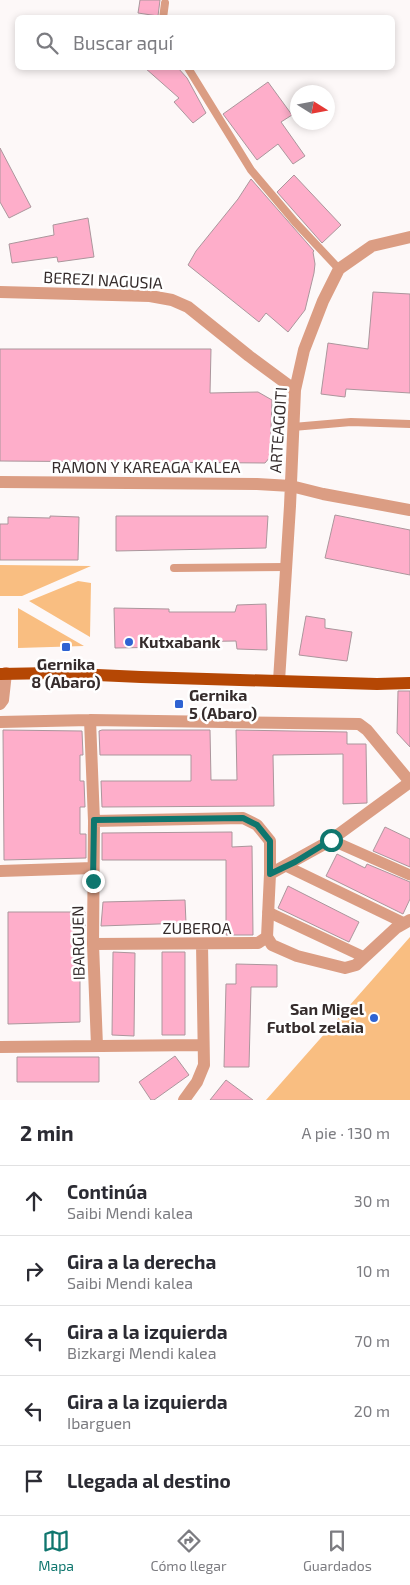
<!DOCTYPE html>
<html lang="es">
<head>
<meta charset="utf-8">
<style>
	body { margin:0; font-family:"Exo 2",sans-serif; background:#f2f2f3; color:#2b2b33 }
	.compass { position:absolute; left:290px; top:85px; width:45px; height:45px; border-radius:50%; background:#fff; box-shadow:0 2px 8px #0003; rotate:101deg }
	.stop { position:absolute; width:15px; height:15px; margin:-11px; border:4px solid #0f766e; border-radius:50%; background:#fff }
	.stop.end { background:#0f766e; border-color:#fff; box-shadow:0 1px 5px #0008 }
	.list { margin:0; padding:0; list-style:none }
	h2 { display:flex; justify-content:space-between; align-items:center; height:65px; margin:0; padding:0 20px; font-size:21px }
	h2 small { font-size:16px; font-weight:400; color:#7c7c81 }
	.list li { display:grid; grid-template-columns:32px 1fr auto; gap:15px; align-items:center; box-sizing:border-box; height:70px; padding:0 20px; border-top:1px solid #e1e1e2 }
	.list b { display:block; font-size:19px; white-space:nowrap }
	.list p { margin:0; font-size:16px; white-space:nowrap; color:#7c7c81 }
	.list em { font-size:16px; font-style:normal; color:#7c7c81 }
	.icon { flex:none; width:28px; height:28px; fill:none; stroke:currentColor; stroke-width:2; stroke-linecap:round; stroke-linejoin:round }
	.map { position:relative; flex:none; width:410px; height:1100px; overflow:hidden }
	.search { position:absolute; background:#fff; box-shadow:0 2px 8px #0003; left:15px; right:15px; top:15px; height:55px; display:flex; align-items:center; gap:12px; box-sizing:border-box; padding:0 18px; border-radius:8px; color:#7c7c81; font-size:19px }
	.sheet { height:415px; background:#fff }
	nav { display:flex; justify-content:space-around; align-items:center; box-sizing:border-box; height:70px; border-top:1px solid #e1e1e2; background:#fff; font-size:14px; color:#7c7c81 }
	nav a { display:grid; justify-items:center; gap:2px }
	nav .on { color:#0f766e }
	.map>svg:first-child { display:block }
	.green { fill:#f9be81 }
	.building { fill:#feaeca; stroke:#ab969c }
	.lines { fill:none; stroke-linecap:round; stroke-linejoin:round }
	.service { stroke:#db9d83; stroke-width:8 }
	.pedestrian { stroke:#db9d83; stroke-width:11 }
	.minor { stroke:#db9d83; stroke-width:12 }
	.primary { stroke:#b54704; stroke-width:12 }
	.route { stroke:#0f766e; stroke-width:6 }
	.poi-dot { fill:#2f63d2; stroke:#fff; stroke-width:2 }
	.labels { text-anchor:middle; stroke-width:5; stroke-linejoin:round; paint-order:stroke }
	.street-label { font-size:16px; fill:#352c2c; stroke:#fff }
	.poi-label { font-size:16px; font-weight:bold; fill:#352c2c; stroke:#fff; text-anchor:start }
</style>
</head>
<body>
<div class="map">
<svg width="410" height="1100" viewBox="0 0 410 1100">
	<rect width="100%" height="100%" fill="#fdf8f8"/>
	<path class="green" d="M 0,565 L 91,566 L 22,596 L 0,596 Z
		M 78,581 L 91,583 L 90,637 L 29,601 Z
		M 18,608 L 84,646 L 18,648 Z
		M 410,937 L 410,1100 L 266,1100 Z"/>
	<path class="building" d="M 140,0 L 160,0 L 158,16 L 138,13 Z
		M 145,68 L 178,68 L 187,78 L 206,113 L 193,123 L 174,102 L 179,98 Z
		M 268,82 L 292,115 L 281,122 L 305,156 L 293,164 L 278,144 L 257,160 L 223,114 Z
		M 0,148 L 31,207 L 9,218 L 0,202 Z
		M 294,175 L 341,225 L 322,243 L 277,192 Z
		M 251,179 L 314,251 L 313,252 L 315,264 L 314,273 L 305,310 L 288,332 L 266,313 L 259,322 L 188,265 L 196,251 L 238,199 Z
		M 88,218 L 94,257 L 58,262 L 57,257 L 12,263 L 9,244 L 54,235 L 53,225 Z
		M 373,292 L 410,294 L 410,393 L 346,389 L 345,397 L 321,394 L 328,343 L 368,349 Z
		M 0,349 L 211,349 L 210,393 L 258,392 L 272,400 L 270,457 L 265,463 L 0,461 Z
		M 335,515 L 410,530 L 410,575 L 325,558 Z
		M 50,516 L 79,517 L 78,560 L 0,560 L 0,524 L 8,524 L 8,517 L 50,518 Z
		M 116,516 L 268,516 L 266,548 L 116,551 Z
		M 266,604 L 267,650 L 237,649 L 236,641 L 171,642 L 171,647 L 115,648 L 114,608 L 169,609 L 169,612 L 235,612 L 237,605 Z
		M 306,616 L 325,619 L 325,628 L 352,632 L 347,661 L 299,655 Z
		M 398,691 L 410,691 L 410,747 L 397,733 Z
		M 3,730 L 82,731 L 83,755 L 80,755 L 80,781 L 84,781 L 85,807 L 80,807 L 80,834 L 86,834 L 86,858 L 4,860 Z
		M 102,730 L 210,730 L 211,780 L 237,780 L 236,730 L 347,732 L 347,744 L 366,744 L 367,803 L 343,804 L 343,754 L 273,755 L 274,806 L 102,807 L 101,781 L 191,781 L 191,755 L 100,755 L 99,731 Z
		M 385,827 L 410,839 L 410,867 L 373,851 Z
		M 232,832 L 232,847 L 252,846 L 253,935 L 226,935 L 226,860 L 102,860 L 102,833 Z
		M 337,854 L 365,868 L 367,864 L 410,882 L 410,899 L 403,914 L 326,876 Z
		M 288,886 L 359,922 L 349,942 L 278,908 Z
		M 185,900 L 186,923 L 101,926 L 103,902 Z
		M 8,912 L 85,912 L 85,926 L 80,926 L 80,1022 L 8,1024 Z
		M 113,952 L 135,953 L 134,1036 L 112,1035 Z
		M 162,952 L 185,952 L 185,1035 L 162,1035 Z
		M 236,964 L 277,965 L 277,987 L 251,987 L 249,1067 L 224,1067 L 226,984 L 236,984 Z
		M 175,1056 L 189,1075 L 154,1100 L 151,1100 L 139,1082 Z
		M 17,1057 L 99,1057 L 99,1082 L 17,1082 Z
		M 226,1080 L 253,1100 L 210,1100 Z"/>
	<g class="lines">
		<path class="service" d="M 163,18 L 165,3
			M 188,68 L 251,170 L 295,222 L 339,269
			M 293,427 L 351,422 L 410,424
			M 174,568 L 286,567"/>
		<path class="pedestrian" d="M 331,840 L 410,875
			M 286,866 L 404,923
			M 268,912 L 364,957"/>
		<path class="minor" d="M 0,292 L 150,296 L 172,300 L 188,307 L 249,356 L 295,390
			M 0,482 L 257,484 L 291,486 L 323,494 L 410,510
			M 279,681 L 290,506 L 295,390 L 304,350 L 323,301 L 339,269 L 372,246 L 410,237
			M 0,704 L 3,700 L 6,673
			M 90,720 L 94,821 L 93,944 L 97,1046
			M 0,722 L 90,720 L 359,724 L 367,730 L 410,782
			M 0,871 L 93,868
			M 270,874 L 328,842 L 410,782
			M 267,937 L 272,945 L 297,956 L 345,968 L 356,965 L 396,928 L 410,920
			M 93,944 L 258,943 L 267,937 L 270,874 L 270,841 L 257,825 L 243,818 L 94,821
			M 0,1047 L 203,1045
			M 184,1100 L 197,1082 L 204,1065 L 202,944"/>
		<path class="primary" d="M 0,674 L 53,673 L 141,677 L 377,684 L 410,683"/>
	</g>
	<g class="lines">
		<path class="route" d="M 93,881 L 94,820 L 243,818 L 257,825 L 270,841 L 270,874 L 295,862 L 331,840"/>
	</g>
	<g class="poi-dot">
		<circle cx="129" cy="642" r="5"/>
		<rect x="61" y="642" width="10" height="10" rx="2.5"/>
		<rect x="174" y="699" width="10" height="10" rx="2.5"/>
		<circle cx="374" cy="1018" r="5"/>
	</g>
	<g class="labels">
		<g class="street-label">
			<text transform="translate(103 280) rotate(3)" y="6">BEREZI NAGUSIA</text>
			<text transform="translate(278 430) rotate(-86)" y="6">ARTEAGOITI</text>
			<text x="146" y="473">RAMON Y KAREAGA KALEA</text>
			<text x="197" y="934">ZUBEROA</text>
			<text transform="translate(78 943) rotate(-91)" y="6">IBARGUEN</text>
		</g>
		<g class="poi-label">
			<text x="139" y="648">Kutxabank</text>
			<text x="66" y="670" text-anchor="middle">Gernika<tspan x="66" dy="18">8 (Abaro)</tspan></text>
			<text x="189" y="701">Gernika<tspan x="189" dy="18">5 (Abaro)</tspan></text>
			<text x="364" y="1015" text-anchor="end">San Migel<tspan x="364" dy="18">Futbol zelaia</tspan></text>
		</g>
	</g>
</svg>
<svg class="compass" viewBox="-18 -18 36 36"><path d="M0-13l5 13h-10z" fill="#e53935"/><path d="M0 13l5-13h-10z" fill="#7c7c81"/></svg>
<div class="stop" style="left:331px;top:840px"></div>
<div class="stop end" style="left:93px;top:881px"></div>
<div class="search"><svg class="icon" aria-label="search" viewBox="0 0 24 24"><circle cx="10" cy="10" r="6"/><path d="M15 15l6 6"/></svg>Buscar aquí</div>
</div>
<section class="sheet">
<h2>2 min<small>A pie · 130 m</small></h2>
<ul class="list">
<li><svg class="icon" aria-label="ahead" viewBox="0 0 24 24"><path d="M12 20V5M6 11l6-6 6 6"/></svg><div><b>Continúa</b><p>Saibi Mendi kalea</p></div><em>30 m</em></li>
<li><svg class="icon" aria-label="right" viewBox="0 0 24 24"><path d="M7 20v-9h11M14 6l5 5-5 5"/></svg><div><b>Gira a la derecha</b><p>Saibi Mendi kalea</p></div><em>10 m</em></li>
<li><svg class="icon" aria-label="left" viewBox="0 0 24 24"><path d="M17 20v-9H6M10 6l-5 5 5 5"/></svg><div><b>Gira a la izquierda</b><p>Bizkargi Mendi kalea</p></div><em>70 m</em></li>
<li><svg class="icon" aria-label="left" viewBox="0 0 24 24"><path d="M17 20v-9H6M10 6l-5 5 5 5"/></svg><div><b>Gira a la izquierda</b><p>Ibarguen</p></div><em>20 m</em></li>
<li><svg class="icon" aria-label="arrive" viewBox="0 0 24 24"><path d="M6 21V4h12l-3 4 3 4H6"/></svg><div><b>Llegada al destino</b></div></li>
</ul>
</section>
<nav>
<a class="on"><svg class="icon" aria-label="map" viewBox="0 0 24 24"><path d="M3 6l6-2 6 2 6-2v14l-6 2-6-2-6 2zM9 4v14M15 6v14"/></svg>Mapa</a>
<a><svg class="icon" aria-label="directions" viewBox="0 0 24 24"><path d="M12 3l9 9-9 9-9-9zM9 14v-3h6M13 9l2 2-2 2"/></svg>Cómo llegar</a>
<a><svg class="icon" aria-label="saved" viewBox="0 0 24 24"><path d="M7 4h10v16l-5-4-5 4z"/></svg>Guardados</a>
</nav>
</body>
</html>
